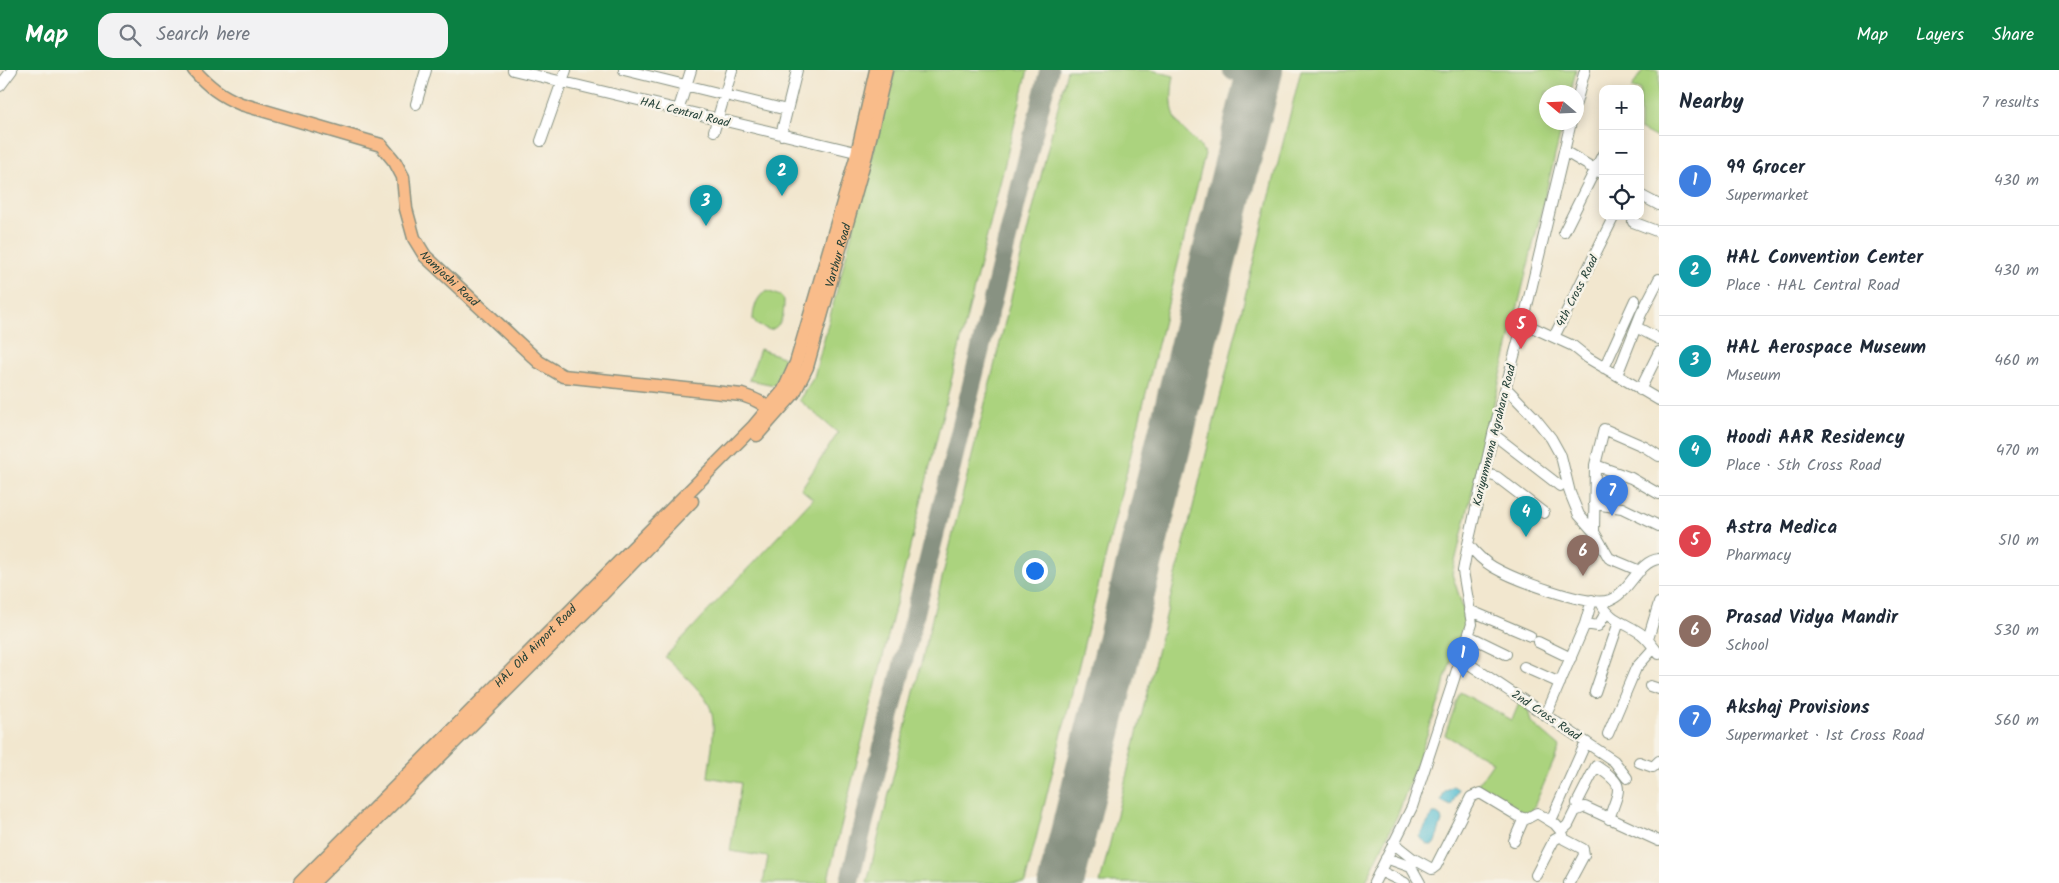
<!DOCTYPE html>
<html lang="en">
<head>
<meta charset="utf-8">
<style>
	body { margin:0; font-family:Kalam,sans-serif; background:#f2f2f3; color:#1f2937 }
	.controls { position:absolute; right:15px; top:15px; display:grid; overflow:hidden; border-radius:10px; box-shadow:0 2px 12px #0003 }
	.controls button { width:45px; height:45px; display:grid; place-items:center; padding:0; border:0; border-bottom:1px solid #e0e1e3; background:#fff; color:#1f2937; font:25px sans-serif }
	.compass { position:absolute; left:1539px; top:15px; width:45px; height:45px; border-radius:50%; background:#fff; box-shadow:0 2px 12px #0003; rotate:289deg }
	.you { position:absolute; left:1034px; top:500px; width:18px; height:18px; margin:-12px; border:4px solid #fff; border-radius:50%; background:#1a73e8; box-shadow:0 0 0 8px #1a73e833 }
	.badge { display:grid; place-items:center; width:32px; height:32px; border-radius:50%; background:#0b8043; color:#fff; font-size:16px; font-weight:700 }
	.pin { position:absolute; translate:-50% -41px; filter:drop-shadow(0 1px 2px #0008) }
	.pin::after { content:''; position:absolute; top:26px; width:18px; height:15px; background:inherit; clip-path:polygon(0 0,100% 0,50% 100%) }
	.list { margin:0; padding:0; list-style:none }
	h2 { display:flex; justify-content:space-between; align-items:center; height:65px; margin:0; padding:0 20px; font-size:21px }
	h2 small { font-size:16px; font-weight:400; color:#747a83 }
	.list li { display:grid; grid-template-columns:32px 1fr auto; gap:15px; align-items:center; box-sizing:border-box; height:90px; padding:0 20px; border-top:1px solid #e0e1e3 }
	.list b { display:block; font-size:19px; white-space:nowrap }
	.list p { margin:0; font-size:16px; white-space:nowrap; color:#747a83 }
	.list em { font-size:16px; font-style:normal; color:#747a83 }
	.icon { flex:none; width:28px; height:28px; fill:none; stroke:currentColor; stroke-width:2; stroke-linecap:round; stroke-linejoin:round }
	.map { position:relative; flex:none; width:1659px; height:813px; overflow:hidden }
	header { display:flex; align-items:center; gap:30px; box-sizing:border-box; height:70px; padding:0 25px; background:#0b8043; color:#fff }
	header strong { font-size:24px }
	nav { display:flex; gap:28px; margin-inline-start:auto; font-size:18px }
	.search { width:350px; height:45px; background:#f2f2f3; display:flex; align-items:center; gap:12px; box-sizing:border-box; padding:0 18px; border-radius:15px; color:#747a83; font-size:19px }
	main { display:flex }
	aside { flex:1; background:#fff }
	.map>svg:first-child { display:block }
	.green { fill:#abd37e; stroke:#658859 }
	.water { fill:#55bed2; stroke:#3a7e83 }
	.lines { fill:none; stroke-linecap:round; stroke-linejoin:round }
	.taxiway { stroke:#889282; stroke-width:19 }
	.runway { stroke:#889282; stroke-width:46 }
	.minor-casing { stroke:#889282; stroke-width:12 }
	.major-casing { stroke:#889282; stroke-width:15 }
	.minor { stroke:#fff; stroke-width:10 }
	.major { stroke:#f9bc8a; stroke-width:12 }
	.labels { text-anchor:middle; stroke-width:5; stroke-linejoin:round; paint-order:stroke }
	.street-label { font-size:12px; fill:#1f3d34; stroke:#f7f3e8 }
</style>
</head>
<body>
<header>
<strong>Map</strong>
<div class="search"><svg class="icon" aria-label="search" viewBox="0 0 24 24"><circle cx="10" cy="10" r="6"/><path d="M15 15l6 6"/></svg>Search here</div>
<nav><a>Map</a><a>Layers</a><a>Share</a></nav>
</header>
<main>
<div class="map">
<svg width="1659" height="813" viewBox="0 0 1659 813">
	<rect width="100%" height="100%" fill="#f7f3e8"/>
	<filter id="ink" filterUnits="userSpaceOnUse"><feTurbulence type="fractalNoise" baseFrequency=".02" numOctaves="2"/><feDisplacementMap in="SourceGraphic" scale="10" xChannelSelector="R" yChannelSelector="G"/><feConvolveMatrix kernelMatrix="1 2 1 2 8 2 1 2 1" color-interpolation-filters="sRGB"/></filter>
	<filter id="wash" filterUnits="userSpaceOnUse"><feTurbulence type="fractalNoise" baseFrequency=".0096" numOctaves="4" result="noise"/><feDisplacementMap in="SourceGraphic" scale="20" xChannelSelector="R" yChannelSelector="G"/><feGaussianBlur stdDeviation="1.12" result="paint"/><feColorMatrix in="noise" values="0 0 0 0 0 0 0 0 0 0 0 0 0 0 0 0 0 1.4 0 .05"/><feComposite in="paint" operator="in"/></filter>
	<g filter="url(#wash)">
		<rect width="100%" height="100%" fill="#f2e7cf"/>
		<path class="green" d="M 895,0 L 1028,0 L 827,813 L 763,813 L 768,787 L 730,781 L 741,713 L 708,707 C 710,688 718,653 709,635 C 701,619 678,600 665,587 L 813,429 L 801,419 L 838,363 L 799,330 L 814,307 Z
			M 1067,0 L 1151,0 L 1174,6 C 1171,22 1169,45 1182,58 C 1190,67 1199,73 1205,84 L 1025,813 L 867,813 Z
			M 1301,0 L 1576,0 L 1571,22 L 1546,22 L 1546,52 L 1563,53 L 1452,504 L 1464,541 L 1464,557 L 1445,608 L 1442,624 L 1398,744 L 1365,813 L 1100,813 Z
			M 1643,0 L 1659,0 L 1659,69 L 1640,59 L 1640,19 L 1631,19 Z
			M 767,221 L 781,226 L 784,230 C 784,242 783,256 770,260 L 757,255 L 753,250 C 753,239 757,225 767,221 Z
			M 760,279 L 785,288 L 775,315 L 749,310 Z
			M 1460,622 L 1512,650 L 1520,631 L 1527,635 L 1531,652 L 1560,677 L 1529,748 L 1475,718 L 1493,692 L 1445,665 Z"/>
		<path class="water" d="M 1453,716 L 1458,719 L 1458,721 L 1451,736 L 1443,732 L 1441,729 L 1445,721 Z
			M 1433,744 L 1437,744 L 1441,747 L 1442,751 L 1435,772 L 1433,775 L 1429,775 L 1419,767 Z"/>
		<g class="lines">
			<path class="taxiway" d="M 1232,0 L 1258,7
				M 849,813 L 1049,0"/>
			<path class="runway" d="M 1061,813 L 1260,0"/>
		</g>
	</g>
	<g filter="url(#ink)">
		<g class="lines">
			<defs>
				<path id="minor" d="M 513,0 L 864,84
					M 624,0 L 787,40
					M 0,16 L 12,0
					M 1576,33 L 1585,0
					M 416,34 L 426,0
					M 678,41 L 691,0
					M 714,61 L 732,0
					M 781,65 L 797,0
					M 541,71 L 566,0
					M 1564,81 L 1603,104
					M 1640,125 L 1659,135
					M 1633,152 L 1659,162
					M 1564,162 L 1603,84
					M 1523,253 L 1573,276 L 1588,288 L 1659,330
					M 1636,257 L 1659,269
					M 1554,267 L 1614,146
					M 1604,298 L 1635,230
					M 1617,305 L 1641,244 L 1659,209
					M 1506,318 L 1534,347 L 1551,368 L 1561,386 L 1570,423 L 1579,445 L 1594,462 L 1609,488 L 1640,501
					M 1640,320 L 1659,282
					M 1493,364 L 1560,416
					M 1595,395 L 1631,408 L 1659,424
					M 1484,403 L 1497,407 L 1544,443
					M 1594,434 L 1622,438 L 1659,456
					M 1594,462 L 1595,395 L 1604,359 L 1645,377 L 1659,386
					M 1468,474 C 1475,483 1483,491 1493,497 C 1514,509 1588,538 1610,530 C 1629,523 1638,491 1659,489
					M 1601,532 C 1608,549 1623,552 1637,561 C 1647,566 1652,576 1659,584
					M 1469,540 L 1530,566
					M 1585,554 L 1598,556 L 1606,543
					M 1469,566 L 1506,584
					M 1648,569 L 1659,533
					M 1538,572 L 1571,588
					M 1460,588 L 1614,691 L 1627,708
					M 1524,597 L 1560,613
					M 1650,616 L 1659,619
					M 1595,622 L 1619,552
					M 1546,645 L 1585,554 L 1592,530
					M 1608,664 L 1636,598 L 1654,578
					M 1639,692 L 1653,697 L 1659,691
					M 1578,738 L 1577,733 L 1596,696 C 1626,716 1620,716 1609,749
					M 1553,746 L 1586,672
					M 1561,761 L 1564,769 L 1583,779 L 1584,785 L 1569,813
					M 1514,771 L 1524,748
					M 1393,773 L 1412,788 L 1432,799 L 1436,796 L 1471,727 L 1480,723 L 1520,747 L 1526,749 L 1537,743 L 1555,754 L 1561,761 L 1568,755 L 1575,741 L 1585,737 L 1659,771
					M 1386,788 L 1411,797 L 1420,813
					M 1380,801 L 1405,813
					M 1536,805 L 1554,770 L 1563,765
					M 1374,813 L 1412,737 L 1472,554 L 1463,501 L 1468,474 L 1493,364 L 1523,253 L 1571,52"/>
				<g id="major">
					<path id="s1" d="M 194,0 C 208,16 221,26 241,34 L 381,75 L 395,92 L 403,107 L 406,139 L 414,168 L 425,186 L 539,292 L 563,306 L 742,325 C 754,329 765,333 773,344"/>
					<path id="s2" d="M 757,365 L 794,323 L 807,297 L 866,85 L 886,0"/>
					<path id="s3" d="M 300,813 L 753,357 L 784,320 L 796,293 L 856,88 L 876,0"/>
					<path d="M 313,813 L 592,535 L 692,431"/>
				</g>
			</defs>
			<use href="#minor" class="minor-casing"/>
			<use href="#major" class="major-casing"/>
			<use href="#minor" class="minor"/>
			<use href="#major" class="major"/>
		</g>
	</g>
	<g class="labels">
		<g class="street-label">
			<text transform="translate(685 42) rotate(14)" y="4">HAL Central Road</text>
			<text dy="4" stroke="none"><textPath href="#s2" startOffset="201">Varthur Road</textPath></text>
			<text dy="4" stroke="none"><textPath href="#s1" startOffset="360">Namjoshi Road</textPath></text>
			<text transform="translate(1577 221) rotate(-63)" y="4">4th Cross Road</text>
			<text transform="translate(1494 365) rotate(-76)" y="4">Kariyammana Agrahara Road</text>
			<text dy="4" stroke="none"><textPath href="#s3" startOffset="334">HAL Old Airport Road</textPath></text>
			<text transform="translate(1546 645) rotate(34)" y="4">2nd Cross Road</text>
		</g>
	</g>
</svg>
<div class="controls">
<button>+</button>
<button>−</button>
<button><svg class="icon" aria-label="locate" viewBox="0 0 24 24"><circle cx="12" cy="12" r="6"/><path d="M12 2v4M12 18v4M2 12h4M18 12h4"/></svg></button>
</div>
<svg class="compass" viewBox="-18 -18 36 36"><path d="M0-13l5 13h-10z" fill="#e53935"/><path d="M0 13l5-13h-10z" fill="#747a83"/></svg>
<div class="you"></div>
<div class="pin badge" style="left:1463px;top:608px;background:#3f7fe0">1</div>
<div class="pin badge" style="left:782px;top:126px;background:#0f9aa8">2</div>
<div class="pin badge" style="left:706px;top:156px;background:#0f9aa8">3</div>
<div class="pin badge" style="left:1526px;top:467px;background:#0f9aa8">4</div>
<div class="pin badge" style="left:1521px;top:279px;background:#e0444e">5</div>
<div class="pin badge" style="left:1583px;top:506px;background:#8d6e63">6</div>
<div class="pin badge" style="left:1612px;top:446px;background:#3f7fe0">7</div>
</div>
<aside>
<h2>Nearby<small>7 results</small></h2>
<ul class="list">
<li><span class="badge" style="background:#3f7fe0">1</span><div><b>99 Grocer</b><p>Supermarket</p></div><em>430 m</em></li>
<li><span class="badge" style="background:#0f9aa8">2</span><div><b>HAL Convention Center</b><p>Place · HAL Central Road</p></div><em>430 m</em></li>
<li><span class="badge" style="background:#0f9aa8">3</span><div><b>HAL Aerospace Museum</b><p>Museum</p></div><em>460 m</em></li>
<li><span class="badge" style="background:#0f9aa8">4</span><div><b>Hoodi AAR Residency</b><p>Place · 5th Cross Road</p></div><em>470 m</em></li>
<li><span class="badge" style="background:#e0444e">5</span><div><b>Astra Medica</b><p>Pharmacy</p></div><em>510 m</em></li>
<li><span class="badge" style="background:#8d6e63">6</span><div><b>Prasad Vidya Mandir</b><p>School</p></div><em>530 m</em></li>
<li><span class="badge" style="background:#3f7fe0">7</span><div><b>Akshaj Provisions</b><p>Supermarket · 1st Cross Road</p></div><em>560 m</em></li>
</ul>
</aside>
</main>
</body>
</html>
